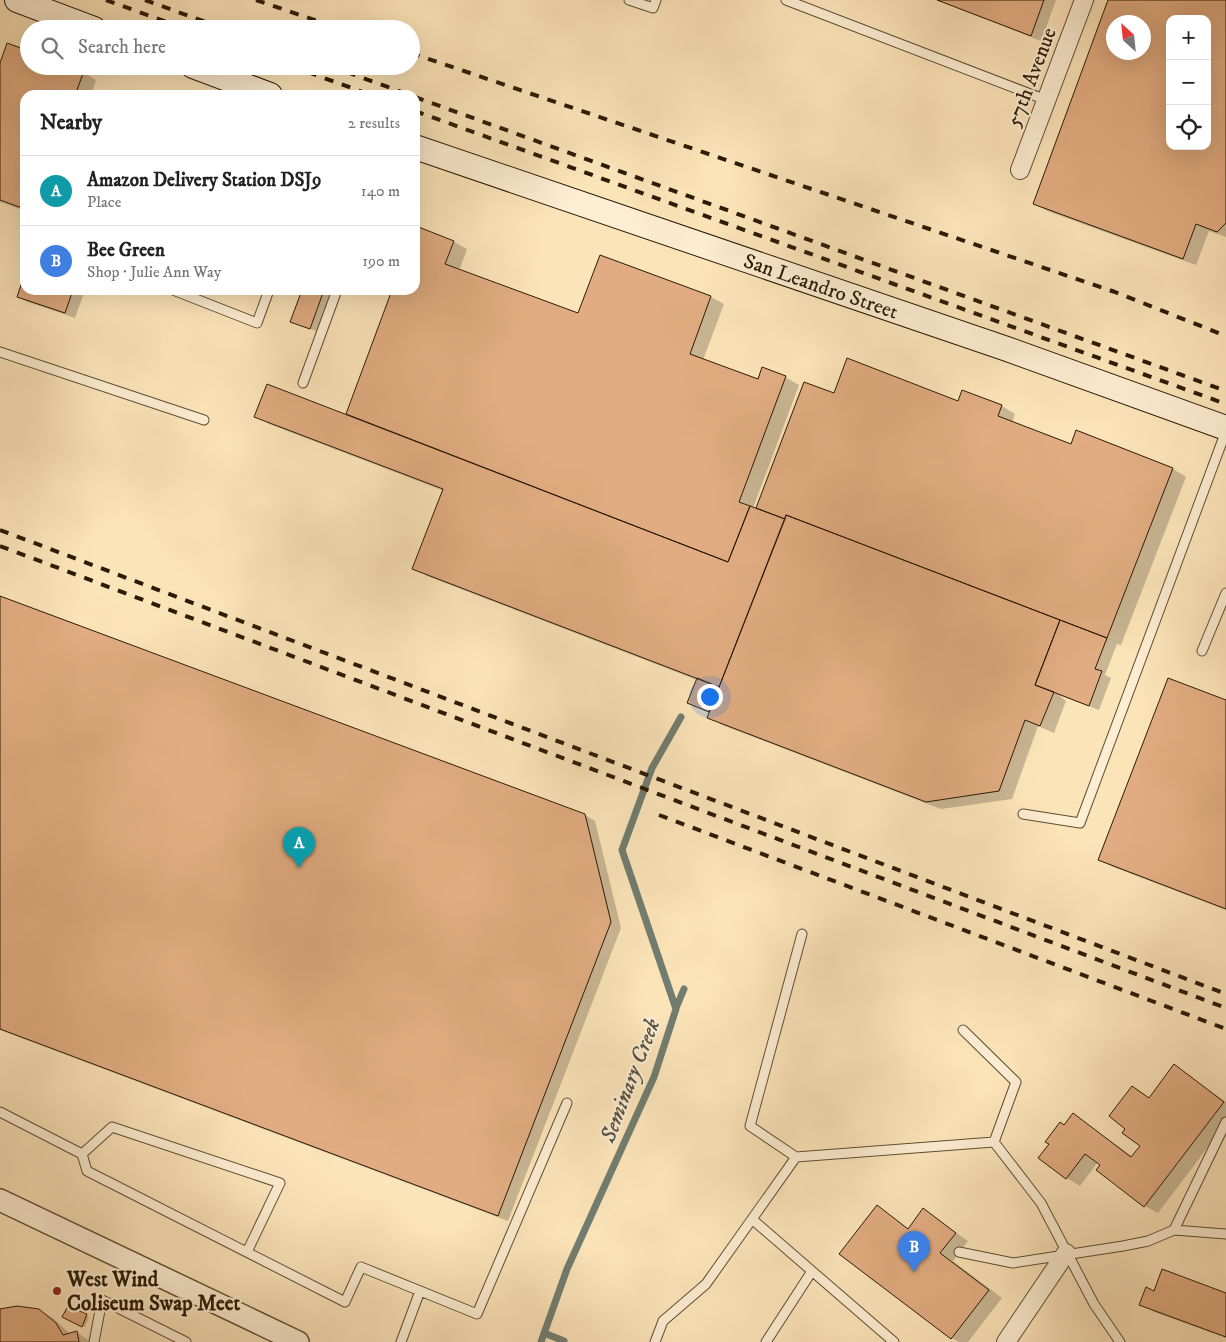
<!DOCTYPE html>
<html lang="en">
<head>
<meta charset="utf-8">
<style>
	body { margin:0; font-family:"IM FELL DW Pica",serif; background:#f2f2f2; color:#222 }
	.controls { position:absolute; right:15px; top:15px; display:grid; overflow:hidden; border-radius:10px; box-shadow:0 5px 20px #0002 }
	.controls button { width:45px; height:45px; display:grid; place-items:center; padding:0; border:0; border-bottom:1px solid #e0e0e0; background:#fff; color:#222; font:25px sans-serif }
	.compass { position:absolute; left:1106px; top:15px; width:45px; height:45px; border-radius:50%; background:#fff; box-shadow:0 5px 20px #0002; rotate:333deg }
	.you { position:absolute; left:709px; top:696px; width:18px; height:18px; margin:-12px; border:4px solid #fff; border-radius:50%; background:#1a73e8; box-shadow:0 0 0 8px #1a73e833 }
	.badge { display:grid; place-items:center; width:32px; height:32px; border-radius:50%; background:#db2777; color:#fff; font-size:16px; font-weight:700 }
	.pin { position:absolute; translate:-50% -41px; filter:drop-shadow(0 1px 2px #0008) }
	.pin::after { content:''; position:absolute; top:26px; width:18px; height:15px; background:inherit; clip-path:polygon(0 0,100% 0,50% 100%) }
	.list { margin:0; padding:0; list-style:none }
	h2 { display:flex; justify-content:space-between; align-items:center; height:65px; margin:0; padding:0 20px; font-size:21px }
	h2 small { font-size:16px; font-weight:400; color:#767676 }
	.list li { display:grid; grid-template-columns:32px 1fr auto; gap:15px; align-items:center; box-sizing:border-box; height:70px; padding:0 20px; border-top:1px solid #e0e0e0 }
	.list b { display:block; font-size:19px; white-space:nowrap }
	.list p { margin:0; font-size:16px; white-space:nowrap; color:#767676 }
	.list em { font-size:16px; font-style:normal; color:#767676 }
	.icon { flex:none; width:28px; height:28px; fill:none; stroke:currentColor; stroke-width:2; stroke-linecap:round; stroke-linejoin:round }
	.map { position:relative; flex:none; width:1226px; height:1342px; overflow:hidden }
	.search { position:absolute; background:#fff; box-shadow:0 5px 20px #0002; left:20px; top:20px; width:400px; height:55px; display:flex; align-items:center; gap:12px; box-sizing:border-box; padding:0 18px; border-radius:28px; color:#767676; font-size:19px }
	.panel { position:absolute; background:#fff; box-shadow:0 5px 20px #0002; left:20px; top:90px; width:400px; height:205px; border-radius:15px }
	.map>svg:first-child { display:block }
	.shadow { fill:#0003; fill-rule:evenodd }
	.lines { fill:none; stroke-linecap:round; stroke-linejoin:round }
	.stream { stroke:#717d70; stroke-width:7 }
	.building { fill:#e1ac81; stroke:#2b1b06; fill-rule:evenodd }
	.service-casing { stroke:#5f4d33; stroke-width:11 }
	.minor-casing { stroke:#5f4d33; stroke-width:20 }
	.tertiary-casing { stroke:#5f4d33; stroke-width:24 }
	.secondary-casing { stroke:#2b1b06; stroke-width:26 }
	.service { stroke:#fdedd2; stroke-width:9 }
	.minor { stroke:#fdedd2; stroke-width:18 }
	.tertiary { stroke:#fdedd2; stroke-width:21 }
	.secondary { stroke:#fdedd2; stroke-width:24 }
	.rail { stroke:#2b1b06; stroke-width:4; stroke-dasharray:9 9; stroke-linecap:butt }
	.poi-dot { fill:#8f2418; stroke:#fdedd2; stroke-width:2 }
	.labels { text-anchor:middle; stroke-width:4.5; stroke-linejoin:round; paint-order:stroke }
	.street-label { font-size:21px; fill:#2b1b06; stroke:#fdedd2 }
	.poi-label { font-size:21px; font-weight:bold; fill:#2b1b06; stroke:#fdedd2; text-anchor:start }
	.water-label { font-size:22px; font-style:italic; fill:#545444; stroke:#fdedd2 }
</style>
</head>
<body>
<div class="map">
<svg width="1226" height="1342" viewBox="0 0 1226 1342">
	<rect width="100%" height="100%" fill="#fce4b9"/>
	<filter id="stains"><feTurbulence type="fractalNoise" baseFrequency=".004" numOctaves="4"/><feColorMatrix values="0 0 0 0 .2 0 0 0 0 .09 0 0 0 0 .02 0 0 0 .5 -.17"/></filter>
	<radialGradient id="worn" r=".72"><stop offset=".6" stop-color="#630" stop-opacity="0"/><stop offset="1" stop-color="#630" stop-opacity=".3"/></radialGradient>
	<path class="shadow" d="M 1056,0 L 1041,41 L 938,1 L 938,0 Z
		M 1110,0 L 1226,0 L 1226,237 L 1209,231 L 1196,265 L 1047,211 L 1034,203 ZM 1170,19 L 1207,19 L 1207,146 L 1170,146 ZM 1114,22 L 1144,22 L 1144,52 L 1114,52 Z
		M 0,66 L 29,66 L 83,72 L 96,80 L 91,95 L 25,95 L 25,211 L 0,202 Z
		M 417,228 L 454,242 L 467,249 L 459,271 L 579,315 L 600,256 L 711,297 L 724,304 L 703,360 L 759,381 L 785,377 L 799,385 L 753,508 L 756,510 L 805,384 L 834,395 L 959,402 L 963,392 L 1002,406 L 1015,414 L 1012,423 L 1071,445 L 1076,432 L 1173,469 L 1186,477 L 1121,645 L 1117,644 L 1105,675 L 1111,678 L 1099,710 L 1059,695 L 1066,701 L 1054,733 L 1038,726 L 1012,799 L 941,809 L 722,725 L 709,717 L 711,712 L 695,706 L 697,680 L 427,576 L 414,568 L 444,491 L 269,424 L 256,416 L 347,416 L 394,290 L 415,290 Z
		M 25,276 L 25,290 L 85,290 L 75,318 L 28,302 L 18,297 Z
		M 245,290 L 255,290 L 254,293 Z
		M 303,290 L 336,290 L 320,333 L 292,321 Z
		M 0,597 L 585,815 L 595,821 L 621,928 L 508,1221 L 0,1030 Z
		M 1226,701 L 1226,910 L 1113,867 L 1099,860 Z
		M 1175,1066 L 1226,1102 L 1226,1123 L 1158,1213 L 1145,1206 L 1098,1162 L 1080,1186 L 1067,1178 L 1065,1126 L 1073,1114 L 1133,1157 L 1141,1145 L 1127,1128 L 1133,1087 L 1150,1098 Z
		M 877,1206 L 909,1229 L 923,1210 L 968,1241 L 953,1261 L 1002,1298 L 968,1342 L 959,1342 L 952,1338 L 841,1254 Z
		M 1155,1292 L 1226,1294 L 1226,1338 L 1154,1312 L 1141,1304 Z
		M 68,1307 L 89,1317 L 85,1327 L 64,1317 Z
		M 39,1310 L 53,1318 L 70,1334 L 77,1332 L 91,1342 L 0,1342 L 0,1311 Z"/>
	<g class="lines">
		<path class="stream" d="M 676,1008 L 684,989
			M 544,1333 L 564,1341
			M 541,1342 L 567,1269 L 654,1077 L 676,1009 L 622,850 L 652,768 L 681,717"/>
	</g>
	<path class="building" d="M 937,0 L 1044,0 L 1031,36 Z
		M 1108,0 L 1226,0 L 1226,223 L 1217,232 L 1196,224 L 1183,259 L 1033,204 ZM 1170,19 L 1207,19 L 1207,146 L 1170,146 ZM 1114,22 L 1144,22 L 1144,52 L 1114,52 Z
		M 7,43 L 29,51 L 29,66 L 71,66 L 84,71 L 75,95 L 25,95 L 25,209 L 0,200 L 0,63 Z
		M 416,226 L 454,241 L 445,264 L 578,313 L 600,255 L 711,296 L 690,354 L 758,379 L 762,367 L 786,376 L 739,502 L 750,506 L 728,562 L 346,414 L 392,290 L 415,290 Z
		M 25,273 L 25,290 L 73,290 L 65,313 L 17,297 Z
		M 302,290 L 324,290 L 310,329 L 290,322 Z
		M 847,358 L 958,401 L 962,390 L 1002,405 L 998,416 L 1071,444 L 1076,430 L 1173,468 L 1107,638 L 786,515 L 785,519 L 756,508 L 804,382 L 834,393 Z
		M 267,384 L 728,562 L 750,506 L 785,519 L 719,687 L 412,569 L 443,489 L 254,417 Z
		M 786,515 L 1060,620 L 1035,685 L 1054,692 L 1040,726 L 1025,720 L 999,791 L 926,802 L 707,718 Z
		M 0,596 L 585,814 L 611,922 L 498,1216 L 0,1029 Z
		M 1060,620 L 1107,638 L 1095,669 L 1102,671 L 1089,706 L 1035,685 Z
		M 697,678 L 719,687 L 709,712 L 687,703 Z
		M 1168,678 L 1226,700 L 1226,909 L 1098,860 Z
		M 1174,1064 L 1224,1102 L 1144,1207 L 1096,1170 L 1100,1165 L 1085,1154 L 1066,1179 L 1038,1158 L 1049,1144 L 1045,1142 L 1060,1122 L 1064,1125 L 1073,1113 L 1131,1157 L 1140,1146 L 1122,1133 L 1125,1129 L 1109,1116 L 1132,1086 L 1149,1098 Z
		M 877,1205 L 908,1229 L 923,1208 L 956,1233 L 940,1253 L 989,1290 L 951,1339 L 839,1254 Z
		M 1162,1269 L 1226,1293 L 1226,1337 L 1139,1305 L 1146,1287 L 1154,1291 Z
		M 17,1306 L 39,1309 L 56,1323 L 63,1335 L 77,1331 L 79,1342 L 0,1342 L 0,1309 Z
		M 68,1306 L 87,1314 L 82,1327 L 62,1317 Z"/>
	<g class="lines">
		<defs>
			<path id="service" d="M 629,0 L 653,8 L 656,0
				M 786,0 L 1046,100
				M 173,290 L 257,323 L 269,290
				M 0,352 L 204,420
				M 303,383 L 337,290
				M 1202,651 L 1226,593
				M 1023,814 L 1080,823 L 1226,431
				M 963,1030 L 1016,1082 L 994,1142 L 1041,1203 L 1094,1304 L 1120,1342
				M 0,1112 L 82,1154 L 87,1171 L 345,1302 L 361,1267 L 477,1314 L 567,1103
				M 82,1154 L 112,1127 L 280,1183 L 247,1252
				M 796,1157 L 994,1142
				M 753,1220 L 894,1342
				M 1174,1230 L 1226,1234
				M 959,1252 L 1013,1263 L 1123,1246 L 1148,1241 L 1174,1230 L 1226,1122
				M 94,1342 L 102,1300 L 186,1342
				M 401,1342 L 420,1291
				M 655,1342 L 663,1321 L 706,1284 L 796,1157 L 750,1126 L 802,934
				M 766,1342 L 812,1271"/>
			<path id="minor" d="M 1020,170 L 1084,0
				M 1006,1342 L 1066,1253"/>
			<path id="tertiary" d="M 0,1200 L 298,1342"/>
			<path id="secondary" d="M 17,0 L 94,29
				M 193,66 L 270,95
				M 415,147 L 1007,349 L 1226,428"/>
		</defs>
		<use href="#service" class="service-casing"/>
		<use href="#minor" class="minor-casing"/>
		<use href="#tertiary" class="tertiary-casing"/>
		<use href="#secondary" class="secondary-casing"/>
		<use href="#service" class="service"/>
		<use href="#minor" class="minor"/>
		<use href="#tertiary" class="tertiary"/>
		<use href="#secondary" class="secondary"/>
		<path class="rail" d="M 106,0 L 186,29
			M 145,0 L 225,29
			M 256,0 L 341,29
			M 411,53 L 1115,292 L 1226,336
			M 291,66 L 371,95
			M 330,66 L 410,95
			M 415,97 L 1226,391
			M 415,111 L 1226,404
			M 0,530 L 1226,994
			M 0,546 L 1226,1008
			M 659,815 L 1226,1029"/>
	</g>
	<circle class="poi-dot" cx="57" cy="1291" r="5"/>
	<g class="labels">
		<g class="street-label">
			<text transform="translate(1031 77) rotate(-69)" y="7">57th Avenue</text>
			<text transform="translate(821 286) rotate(19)" y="7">San Leandro Street</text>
		</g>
		<g class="poi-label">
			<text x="67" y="1286">West Wind<tspan x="67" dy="24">Coliseum Swap Meet</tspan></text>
		</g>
		<g class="water-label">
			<text transform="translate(629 1080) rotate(-69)" y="8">Seminary Creek</text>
		</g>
	</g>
	<rect width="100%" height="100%" filter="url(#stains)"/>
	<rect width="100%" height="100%" fill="url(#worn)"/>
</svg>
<div class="controls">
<button>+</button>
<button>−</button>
<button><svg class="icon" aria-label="locate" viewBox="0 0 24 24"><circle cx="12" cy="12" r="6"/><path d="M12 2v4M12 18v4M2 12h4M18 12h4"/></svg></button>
</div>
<svg class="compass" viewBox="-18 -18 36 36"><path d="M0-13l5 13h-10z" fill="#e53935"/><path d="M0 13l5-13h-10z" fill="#767676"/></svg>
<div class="you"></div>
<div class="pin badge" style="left:299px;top:868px;background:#0f9aa8">A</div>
<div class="pin badge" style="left:914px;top:1272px;background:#3f7fe0">B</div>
<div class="search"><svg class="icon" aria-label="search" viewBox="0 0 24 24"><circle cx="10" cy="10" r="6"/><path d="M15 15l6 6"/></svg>Search here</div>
<section class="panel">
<h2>Nearby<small>2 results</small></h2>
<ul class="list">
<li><span class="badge" style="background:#0f9aa8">A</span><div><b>Amazon Delivery Station DSJ9</b><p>Place</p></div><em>140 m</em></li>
<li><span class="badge" style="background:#3f7fe0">B</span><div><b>Bee Green</b><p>Shop · Julie Ann Way</p></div><em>190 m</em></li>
</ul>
</section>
</div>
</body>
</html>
